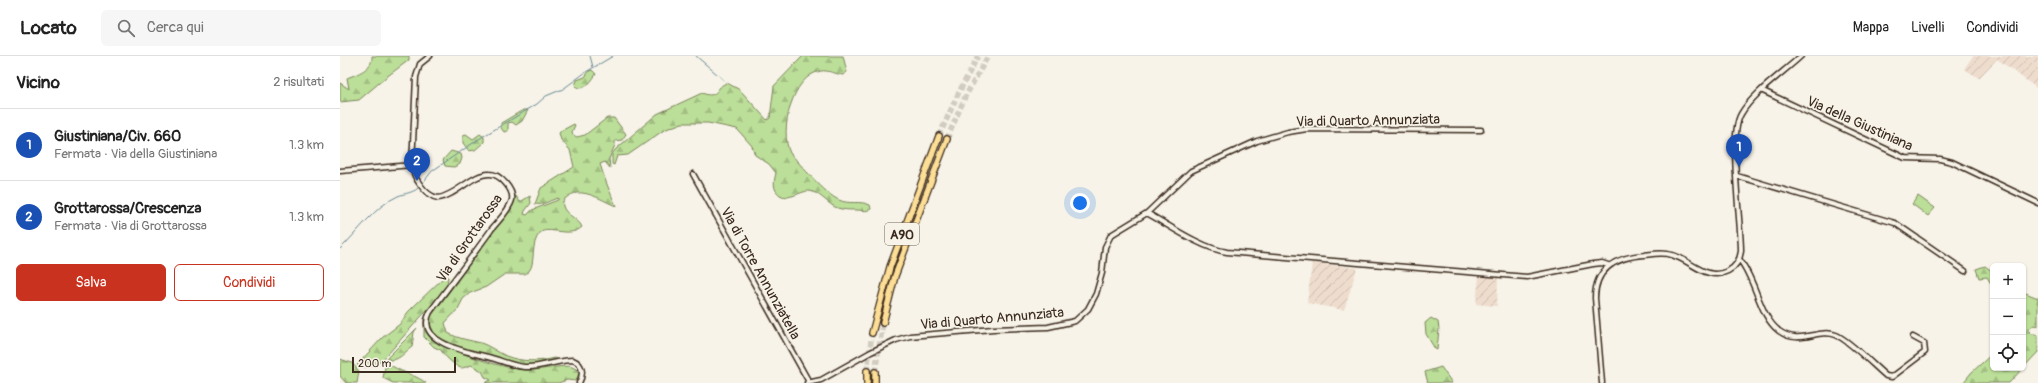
<!DOCTYPE html>
<html lang="it">
<head>
<meta charset="utf-8">
<style>
	body { margin:0; font-family:Pangolin,sans-serif; background:#f6f6f6; color:#222 }
	.controls { position:absolute; right:12px; bottom:12px; display:grid; overflow:hidden; border-radius:6px; box-shadow:0 1px 3px #0004 }
	.controls button { width:36px; height:36px; display:grid; place-items:center; padding:0; border:0; border-bottom:1px solid #e0e0e0; background:#fff; color:#222; font:20px sans-serif }
	.scale { position:absolute; left:12px; bottom:10px; width:104px; box-sizing:border-box; padding-left:4px; border:2px solid #3b2a1e; border-top:0; font-size:11px; line-height:14px; white-space:nowrap; color:#3b2a1e; -webkit-text-stroke:3px #f7f3e8; paint-order:stroke }
	.you { position:absolute; left:740px; top:147px; width:14px; height:14px; margin:-10px; border:3px solid #fff; border-radius:50%; background:#1a73e8; box-shadow:0 0 0 6px #1a73e833 }
	.badge { display:grid; place-items:center; width:26px; height:26px; border-radius:50%; background:#c8321e; color:#fff; font-size:13px; font-weight:700 }
	.pin { position:absolute; translate:-50% -33px; filter:drop-shadow(0 1px 2px #0008) }
	.pin::after { content:''; position:absolute; top:21px; width:14px; height:12px; background:inherit; clip-path:polygon(0 0,100% 0,50% 100%) }
	.list { margin:0; padding:0; list-style:none }
	h2 { display:flex; justify-content:space-between; align-items:center; height:52px; margin:0; padding:0 16px; font-size:17px }
	h2 small { font-size:13px; font-weight:400; color:#767676 }
	.list li { display:grid; grid-template-columns:26px 1fr auto; gap:12px; align-items:center; box-sizing:border-box; height:72px; padding:0 16px; border-top:1px solid #e0e0e0 }
	.list b { display:block; font-size:15px; white-space:nowrap }
	.list p { margin:0; font-size:13px; white-space:nowrap; color:#767676 }
	.list em { font-size:13px; font-style:normal; color:#767676 }
	.actions { display:flex; gap:8px; padding:12px 16px }
	.actions a { flex:1; padding:9px 0; border:1px solid #c8321e; border-radius:6px; text-align:center; font-size:14px; color:#c8321e }
	.actions .main { background:#c8321e; color:#fff }
	.icon { flex:none; width:22px; height:22px; fill:none; stroke:currentColor; stroke-width:2; stroke-linecap:round; stroke-linejoin:round }
	.map { position:relative; flex:none; width:1698px; height:327px; overflow:hidden }
	header { display:flex; align-items:center; gap:24px; box-sizing:border-box; height:56px; padding:0 20px; background:#fff; border-bottom:1px solid #e0e0e0 }
	header strong { font-size:19px }
	nav { display:flex; gap:22px; margin-inline-start:auto; font-size:14px }
	.search { width:280px; height:36px; background:#f6f6f6; display:flex; align-items:center; gap:10px; box-sizing:border-box; padding:0 14px; border-radius:6px; color:#767676; font-size:15px }
	main { display:flex }
	aside { flex:1; background:#fff }
	.map>svg:first-child { display:block }
	.industrial { fill:url(#industrial-furrows) }
	.grass { fill:url(#grass-tufts); stroke:#7b845b }
	.forest { fill:url(#forest-firs); stroke:#7b845b }
	.lines { fill:none; stroke-linecap:round; stroke-linejoin:round }
	.stream { stroke:#668895; stroke-width:1 }
	.highway-tunnel { stroke:#d1cbc0; stroke-width:5.5; stroke-dasharray:5.5 3; stroke-linecap:butt }
	.minor-casing { stroke:#3b2a1e; stroke-width:7 }
	.highway-casing { stroke:#3b2a1e; stroke-width:8 }
	.minor { stroke:#f7f3e8; stroke-width:4 }
	.highway { stroke:#fdde96; stroke-width:5.5 }
	.labels { text-anchor:middle; stroke-width:3.5; stroke-linejoin:round; paint-order:stroke }
	.shield { fill:#f7f3e8; stroke:#73665b; stroke-width:1 }
	.shield-label { font-size:13px; font-weight:bold; fill:#3b2a1e }
	.street-label { font-size:14px; fill:#3b2a1e; stroke:#f7f3e8 }
</style>
</head>
<body>
<header>
<strong>Locato</strong>
<div class="search"><svg class="icon" aria-label="search" viewBox="0 0 24 24"><circle cx="10" cy="10" r="6"/><path d="M15 15l6 6"/></svg>Cerca qui</div>
<nav><a>Mappa</a><a>Livelli</a><a>Condividi</a></nav>
</header>
<main>
<aside>
<h2>Vicino<small>2 risultati</small></h2>
<ul class="list">
<li><span class="badge" style="background:#1a4fb4">1</span><div><b>Giustiniana/Civ. 660</b><p>Fermata · Via della Giustiniana</p></div><em>1.3 km</em></li>
<li><span class="badge" style="background:#1a4fb4">2</span><div><b>Grottarossa/Crescenza</b><p>Fermata · Via di Grottarossa</p></div><em>1.3 km</em></li>
</ul>
<div class="actions"><a class="main">Salva</a><a>Condividi</a></div>
</aside>
<div class="map">
<svg width="1698" height="327" viewBox="0 0 1698 327">
	<defs>
		<pattern id="industrial-furrows" width="10" height="10" patternUnits="userSpaceOnUse"><rect width="10" height="10" fill="#eedccd"/><path d="M-1 1l2-2M0 10L10 0M9 11l2-2" fill="none" stroke="#cdbdb0"/></pattern>
		<pattern id="grass-tufts" width="24" height="20" patternUnits="userSpaceOnUse"><rect width="24" height="20" fill="#bbde98"/><path d="M3 7l-1-3M5 7V3M7 7l1-3M15 17l-1-3M17 17v-4M19 17l1-3" fill="none" stroke="#a2bf83"/></pattern>
		<pattern id="forest-firs" width="22" height="20" patternUnits="userSpaceOnUse"><rect width="22" height="20" fill="#bbde98"/><path d="M5 1l3.5 6h-7zM16 11l3.5 6h-7z" fill="#a2bf83"/></pattern>
	</defs>
	<rect width="100%" height="100%" fill="#f7f3e8"/>
	<filter id="ink" filterUnits="userSpaceOnUse"><feTurbulence type="fractalNoise" baseFrequency=".025" numOctaves="2"/><feDisplacementMap in="SourceGraphic" scale="8" xChannelSelector="R" yChannelSelector="G"/><feConvolveMatrix kernelMatrix="1 2 1 2 8 2 1 2 1" color-interpolation-filters="sRGB"/></filter>
	<g filter="url(#ink)">
		<path class="industrial" d="M 1633,0 L 1698,0 L 1698,33 L 1657,3 L 1639,22 L 1624,13 Z
			M 972,207 L 1017,212 L 1004,254 L 967,247 Z
			M 1139,220 L 1158,221 L 1157,250 L 1136,248 Z"/>
		<path class="grass" d="M 1578,140 L 1595,152 L 1588,160 L 1572,148 Z"/>
		<path class="forest" d="M 32,0 L 69,0 L 69,4 L 45,22 L 19,44 L 0,46 L 0,27 L 9,33 L 7,22 C 17,18 33,13 32,0 Z
			M 463,0 L 503,0 L 507,16 L 503,19 C 496,18 488,14 481,15 C 452,19 439,75 450,97 C 461,109 485,138 499,144 C 509,149 520,144 530,149 L 531,153 C 526,156 522,154 516,154 C 509,154 502,154 495,151 C 487,147 479,136 469,135 C 460,135 449,145 440,139 C 432,133 434,125 436,117 L 429,108 L 415,99 L 412,90 L 397,73 L 368,67 L 342,67 L 324,74 L 288,99 L 277,100 L 274,109 L 272,108 L 272,98 L 276,93 L 317,58 L 362,37 C 379,44 375,30 387,27 L 400,34 L 427,64 L 430,62 L 434,30 Z
			M 252,14 L 256,18 C 251,26 244,36 235,30 L 237,24 L 245,21 L 249,15 Z
			M 183,54 L 188,54 L 182,65 L 176,69 L 172,66 L 168,67 L 168,75 L 164,76 L 161,72 L 161,67 Z
			M 267,62 L 274,62 L 286,78 L 282,84 L 275,85 L 275,89 L 269,103 L 270,112 L 265,106 L 260,108 C 264,122 270,136 276,150 C 261,144 240,129 226,142 C 224,144 222,146 223,150 C 225,159 238,162 242,171 C 229,183 208,169 200,177 C 190,187 196,207 189,215 L 185,218 L 165,218 L 146,231 L 130,237 L 123,243 L 118,253 L 105,267 L 108,277 C 119,283 129,284 141,287 C 150,290 157,296 166,300 C 181,306 200,306 215,302 L 217,303 C 208,306 198,310 187,310 C 173,310 121,295 107,289 C 97,284 87,274 89,263 L 171,151 L 176,140 L 180,146 L 190,140 L 191,147 L 185,155 L 184,158 L 187,159 L 192,154 L 218,144 L 218,142 C 210,144 203,150 195,148 L 201,132 L 234,111 L 230,94 L 221,84 L 219,77 L 221,75 L 234,68 L 235,69 L 232,76 L 233,79 L 237,81 L 245,79 Z
			M 126,78 L 133,83 L 140,78 L 144,81 L 144,86 L 135,94 L 129,95 L 123,87 L 123,79 Z
			M 111,95 L 121,98 L 122,102 L 120,108 L 114,111 L 105,110 L 103,104 Z
			M 1645,210 L 1653,216 L 1653,231 L 1647,221 L 1639,222 L 1636,213 Z
			M 104,221 L 108,221 L 107,229 L 103,236 L 47,299 C 39,307 29,315 17,309 L 43,281 L 60,268 L 68,256 Z
			M 1683,236 L 1698,242 L 1698,270 L 1694,269 L 1689,273 L 1690,277 L 1698,280 L 1698,296 L 1683,312 Z
			M 84,262 C 87,266 85,274 90,278 C 106,296 169,315 193,314 C 206,313 218,310 230,310 L 236,313 L 239,317 L 236,325 L 227,324 L 218,327 L 145,327 L 151,324 L 145,321 L 142,315 L 131,309 C 129,310 124,312 121,312 C 116,311 103,299 101,294 L 94,291 L 84,281 Z
			M 1091,262 L 1098,266 L 1099,273 L 1097,294 L 1095,293 L 1086,278 L 1085,267 Z
			M 77,272 L 74,276 L 72,291 C 63,297 58,307 46,303 Z
			M 1653,297 L 1653,312 L 1683,312 L 1669,327 L 1623,327 L 1631,317 Z
			M 0,303 L 12,307 L 19,315 L 17,327 L 6,327 L 0,320 Z
			M 52,310 C 63,317 76,319 86,327 L 53,327 L 43,322 L 45,311 Z
			M 1101,311 L 1112,327 L 1088,327 L 1085,316 Z"/>
		<g class="lines">
			<path class="stream" d="M 250,0 L 253,11
				M 356,0 L 385,25
				M 82,128 L 92,115 L 142,81 L 197,48 L 206,40 L 223,33 L 246,16 L 273,0
				M 0,193 C 18,176 35,150 58,140 C 65,137 75,137 80,130"/>
			<path class="highway-tunnel" d="M 599,80 L 618,38 L 638,0
				M 607,83 L 625,41 L 648,0
				M 527,315 L 532,277
				M 535,316 L 543,267"/>
			<defs>
				<path id="minor" d="M 90,0 L 80,8 L 76,21 L 72,109 C 73,121 85,140 98,142 C 116,140 133,117 150,118 C 160,118 174,134 172,144 C 169,155 157,166 151,174 C 131,202 110,229 90,256 C 74,287 128,296 148,301 C 160,304 172,310 184,311 C 201,312 217,304 233,304 C 243,308 244,318 239,327
					M 1423,35 L 1565,102 L 1600,103 L 1612,106 L 1698,147
					M 0,115 L 72,109
					M 353,118 L 469,326
					M 1397,120 L 1555,167 L 1625,215
					M 807,157 C 830,170 861,192 887,196 L 1187,221 L 1253,208 L 1262,207 L 1268,209
					M 1399,203 C 1416,223 1419,260 1439,275 C 1460,290 1477,272 1496,279 C 1509,284 1534,310 1546,320 L 1552,321 L 1585,296 L 1584,287 L 1573,281
					M 467,327 L 481,324 L 531,296 L 556,284 L 570,280 L 653,273 L 708,271 L 735,265 L 748,253 L 756,238 L 762,217 L 765,191 L 771,179 L 807,157 L 851,115 L 917,85 L 948,76 L 967,73 L 1141,74
					M 1262,327 L 1255,242 C 1255,212 1277,201 1304,199 C 1313,198 1323,196 1332,199 C 1351,204 1367,226 1388,215 C 1396,211 1400,203 1401,195 C 1401,165 1388,80 1401,58 C 1412,38 1444,16 1461,0"/>
				<path id="highway" d="M 543,267 L 555,220 L 607,83
					M 532,277 L 550,211 L 599,80
					M 527,327 L 527,315
					M 535,327 L 535,316"/>
			</defs>
			<use href="#minor" class="minor-casing"/>
			<use href="#highway" class="highway-casing"/>
			<use href="#minor" class="minor"/>
			<use href="#highway" class="highway"/>
		</g>
	</g>
	<g class="labels">
		<rect class="shield" x="545" y="167" width="34" height="22" rx="3"/>
		<g class="shield-label">
			<text x="562" y="183">A90</text>
		</g>
		<g class="street-label">
			<text transform="translate(1028 64) rotate(-1)" y="5">Via di Quarto Annunziata</text>
			<text transform="translate(1520 67) rotate(24)" y="5">Via della Giustiniana</text>
			<text transform="translate(129 182) rotate(-55)" y="5">Via di Grottarossa</text>
			<text transform="translate(421 217) rotate(61)" y="5">Via di Torre Annunziatella</text>
			<text transform="translate(652 262) rotate(-5)" y="5">Via di Quarto Annunziata</text>
		</g>
	</g>
</svg>
<div class="controls">
<button>+</button>
<button>−</button>
<button><svg class="icon" aria-label="locate" viewBox="0 0 24 24"><circle cx="12" cy="12" r="6"/><path d="M12 2v4M12 18v4M2 12h4M18 12h4"/></svg></button>
</div>
<div class="scale">200 m</div>
<div class="you"></div>
<div class="pin badge" style="left:1399px;top:111px;background:#1a4fb4">1</div>
<div class="pin badge" style="left:77px;top:125px;background:#1a4fb4">2</div>
</div>
</main>
</body>
</html>
